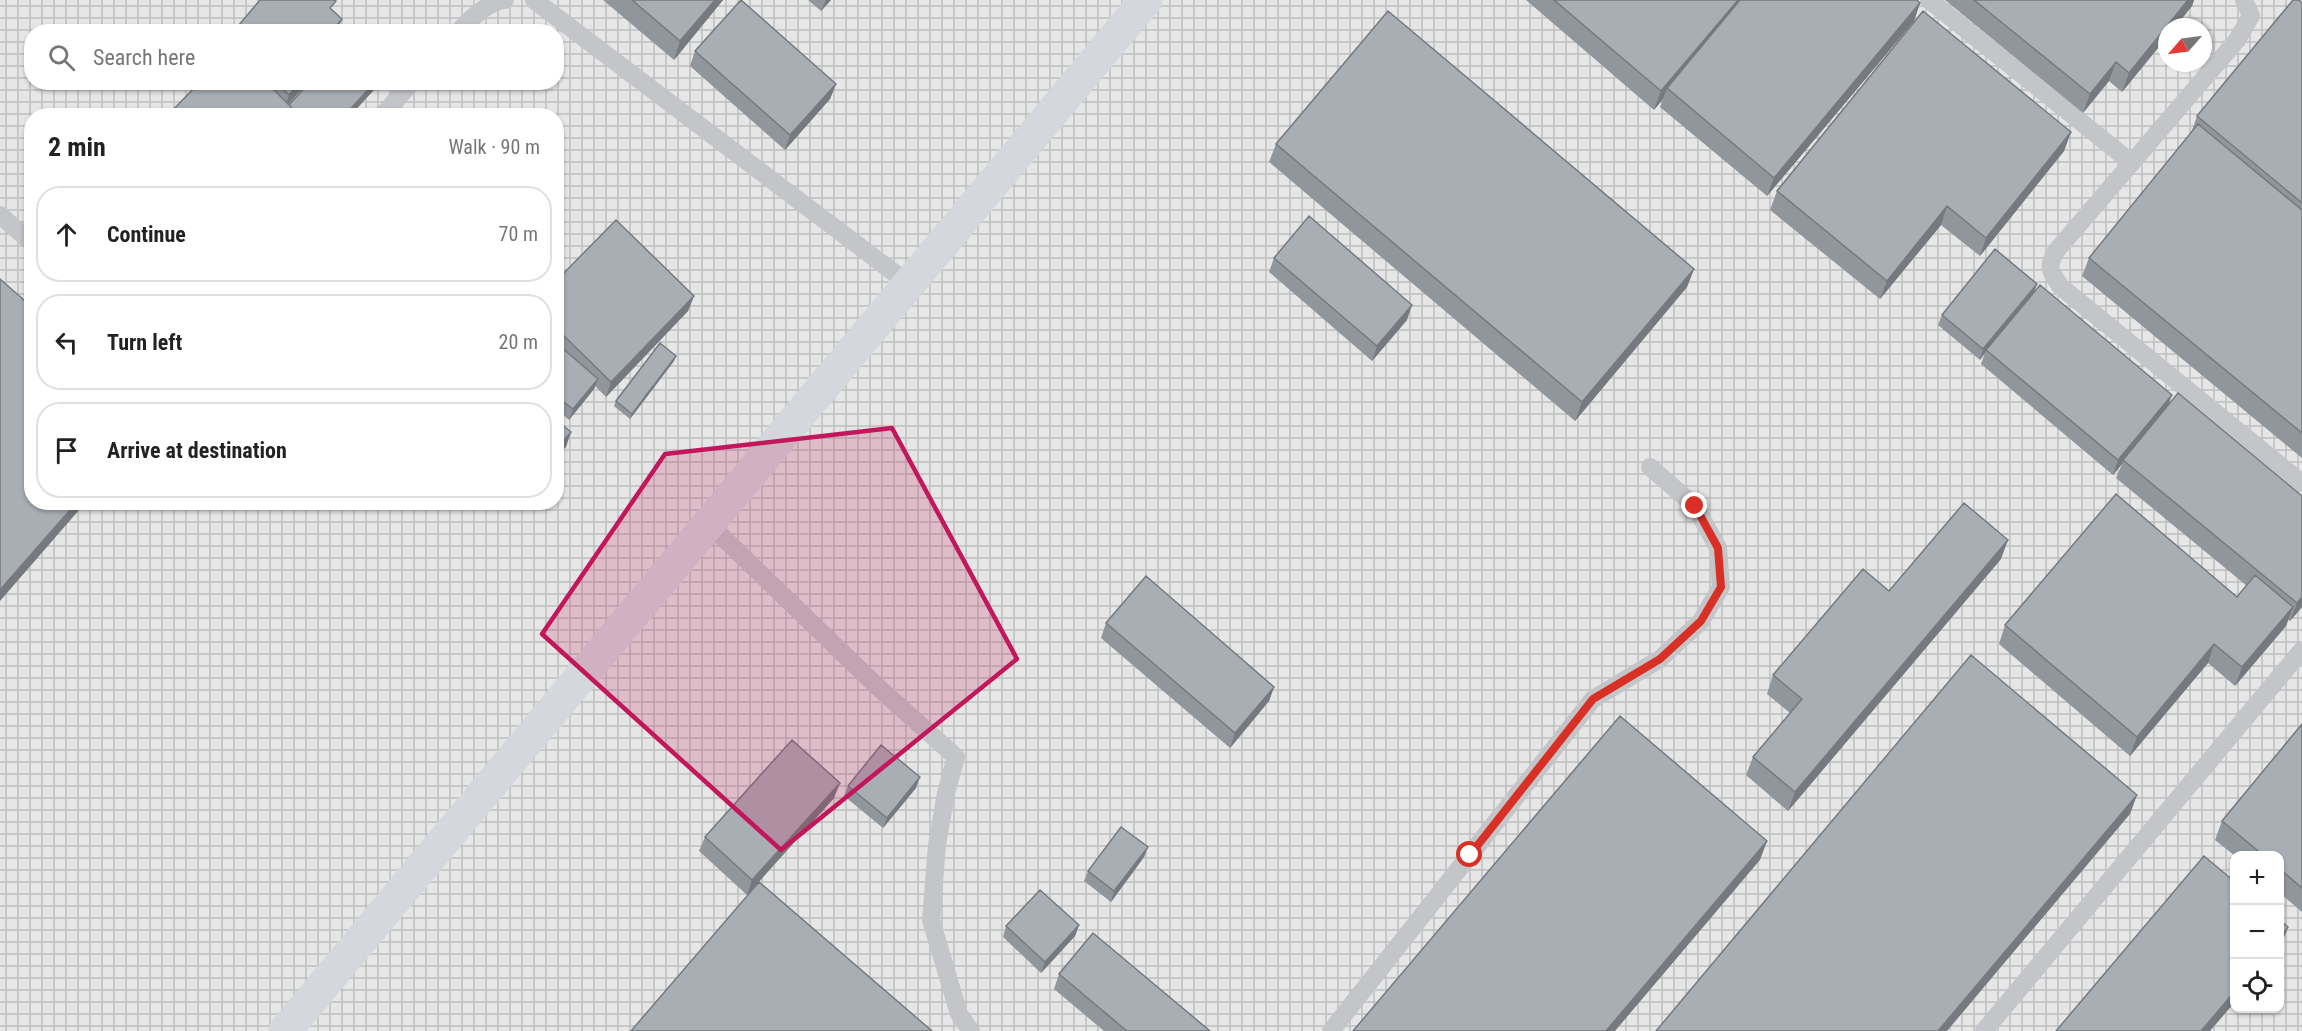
<!DOCTYPE html>
<html lang="en">
<head>
<meta charset="utf-8">
<style>
	body { margin:0; font-family:"Roboto Condensed",sans-serif; background:#f2f2f2; color:#222 }
	.controls { position:absolute; right:18px; bottom:18px; display:grid; overflow:hidden; border-radius:12px; box-shadow:0 2px 4px #0004 }
	.controls button { width:54px; height:54px; display:grid; place-items:center; padding:0; border:0; border-bottom:2px solid #e0e0e0; background:#fff; color:#222; font:30px sans-serif }
	.compass { position:absolute; left:2158px; top:18px; width:54px; height:54px; border-radius:50%; background:#fff; box-shadow:0 2px 4px #0004; rotate:242deg }
	.stop { position:absolute; width:18px; height:18px; margin:-14px; border:4px solid #d93025; border-radius:50%; background:#fff }
	.stop.end { background:#d93025; border-color:#fff; box-shadow:0 2px 6px #0008 }
	.list { margin:0; padding:0; list-style:none }
	h2 { display:flex; justify-content:space-between; align-items:center; height:78px; margin:0; padding:0 24px; font-size:26px }
	h2 small { font-size:20px; font-weight:400; color:#767676 }
	.list li { display:grid; grid-template-columns:39px 1fr auto; gap:18px; align-items:center; box-sizing:border-box; height:96px; margin:0 12px 12px; padding:0 12px; border:2px solid #e0e0e0; border-radius:24px }
	.list b { display:block; font-size:22px; white-space:nowrap }
	.list em { font-size:20px; font-style:normal; color:#767676 }
	.icon { flex:none; width:33px; height:33px; fill:none; stroke:currentColor; stroke-width:2; stroke-linecap:round; stroke-linejoin:round }
	.map { position:relative; flex:none; width:2302px; height:1031px; overflow:hidden }
	.search { position:absolute; background:#fff; box-shadow:0 2px 4px #0004; left:24px; top:24px; width:540px; height:66px; display:flex; align-items:center; gap:15px; box-sizing:border-box; padding:0 21px; border-radius:24px; color:#767676; font-size:22px }
	.panel { position:absolute; background:#fff; box-shadow:0 2px 4px #0004; left:24px; top:108px; width:540px; height:402px; border-radius:24px }
	.map>svg:first-child { display:block }
	.industrial { fill:url(#industrial-grid); fill-rule:evenodd }
	.lines { fill:none; stroke-linecap:round; stroke-linejoin:round }
	.lane { stroke:#c3c5c9; stroke-width:18 }
	.secondary { stroke:#d4d8dc; stroke-width:33 }
	.wall { fill:#91969c }
	.shaded-wall { fill:#767a7f }
	.building { fill:#a9aeb5; stroke:#767a7f; stroke-width:1.5 }
	.route { stroke:#d93025; stroke-width:8 }
	.marked { fill:#c2185b; fill-opacity:0.2; stroke:#c2185b; stroke-width:4.5; stroke-linejoin:round }
</style>
</head>
<body>
<div class="map">
<svg width="2302" height="1031" viewBox="0 0 2302 1031">
	<defs>
		<pattern id="industrial-grid" width="8" height="8" patternUnits="userSpaceOnUse" patternTransform="scale(1.5)"><rect width="8" height="8" fill="#e5e6e5"/><path d="M0 4h8M4 0v8" fill="none" stroke="#bdbfbf"/></pattern>
	</defs>
	<rect width="100%" height="100%" fill="#f5f5f2"/>
	<path class="industrial" d="M 0,0 L 2302,0 L 2302,1031 L 0,1031 ZM 2167,27 L 2203,27 L 2203,63 L 2167,63 ZM 32,32 L 556,32 L 556,82 L 32,82 ZM 32,116 L 556,116 L 556,502 L 32,502 ZM 2234,856 L 2280,856 L 2280,1008 L 2234,1008 Z"/>
	<g class="lines">
		<path class="lane" d="M 534,0 L 909,284
			M 1929,0 L 2132,163
			M 2244,0 L 2251,16 L 2237,40 L 2057,250 C 2046,267 2050,271 2061,287 L 2302,483
			M 458,32 C 469,20 489,1 505,0
			M 382,116 L 412,82
			M 0,215 L 32,243
			M 709,524 L 880,689 L 956,757 L 946,793 L 937,845 L 931,920 L 959,1014 L 971,1031
			M 1331,1031 L 1593,699 L 1660,659 L 1701,621 L 1721,587 L 1718,548 L 1695,506 L 1650,467
			M 1984,1031 L 2302,650"/>
		<path class="secondary" d="M 285,1031 L 1146,0"/>
	</g>
	<path class="wall" d="M 603,0 L 723,0 L 674,60 Z
		M 808,0 L 831,0 L 821,11 Z
		M 1526,0 L 1917,0 L 1920,3 L 1914,21 L 1767,196 L 1660,107 L 1663,99 L 1654,110 Z
		M 1945,0 L 2194,0 L 2192,6 L 2175,27 L 2167,27 L 2167,37 L 2122,92 L 2109,81 L 2083,113 Z
		M 2302,3 L 2302,458 L 2082,276 L 2089,258 L 2191,133 L 2197,116 Z
		M 695,51 L 836,84 L 830,99 L 785,150 L 690,66 Z
		M 198,82 L 308,82 L 289,104 L 289,105 L 310,82 L 381,82 L 350,116 L 168,116 L 199,83 Z
		M 2071,132 L 2064,151 L 1980,256 L 1941,225 L 1880,299 L 1770,210 L 1777,191 Z
		M 1276,144 L 1694,269 L 1687,287 L 1575,421 L 1269,162 Z
		M 1274,258 L 1407,320 L 1372,361 L 1269,272 Z
		M 556,281 L 694,296 L 688,311 L 606,397 L 595,386 L 594,389 L 569,420 L 556,409 L 556,353 L 559,350 L 556,348 Z
		M 2037,284 L 2034,292 L 2172,395 L 2168,405 L 2302,496 L 2302,607 L 2290,621 L 2288,620 L 2286,626 L 2235,686 L 2208,663 L 2130,756 L 1999,644 L 2005,625 L 2237,597 L 2247,586 L 2116,478 L 2122,464 L 2113,475 L 1981,364 L 1985,353 L 1980,360 L 1938,325 L 1942,315 Z
		M 676,356 L 674,361 L 630,419 L 614,406 L 616,401 Z
		M 2001,559 L 1788,811 L 1746,775 L 1753,757 L 1790,713 L 1767,694 L 1773,675 L 1889,591 Z
		M 1106,623 L 1274,687 L 1269,701 L 1230,748 L 1101,638 Z
		M 2302,724 L 2302,912 L 2280,893 L 2280,855 L 2235,856 L 2215,840 L 2222,821 Z
		M 848,786 L 916,788 L 883,828 L 844,796 Z
		M 834,798 L 747,895 L 699,851 L 705,837 Z
		M 1148,847 L 1144,857 L 1111,902 L 1084,881 L 1088,871 Z
		M 1079,925 L 1075,936 L 1041,973 L 1003,937 L 1006,926 Z
		M 1059,974 L 1210,1031 L 1104,1031 L 1054,989 Z"/>
	<path class="shaded-wall" d="M 715,0 L 723,0 L 674,60 L 680,41 Z
		M 826,0 L 831,0 L 821,11 Z
		M 1738,0 L 1748,0 L 1667,88 L 1663,99 L 1654,110 L 1661,91 Z
		M 2188,0 L 2194,0 L 2192,6 L 2175,27 L 2167,27 L 2167,37 L 2122,92 L 2129,73 Z
		M 1920,3 L 1914,21 L 1767,196 L 1774,178 Z
		M 342,19 L 337,32 L 335,27 Z
		M 2116,62 L 2109,81 L 2083,113 L 2090,94 Z
		M 300,82 L 308,82 L 284,109 L 289,95 Z
		M 375,82 L 381,82 L 350,116 L 344,116 Z
		M 836,84 L 830,99 L 785,150 L 790,135 Z
		M 2071,132 L 2064,151 L 1980,256 L 1986,238 Z
		M 1947,206 L 1941,225 L 1880,299 L 1887,281 Z
		M 1694,269 L 1687,287 L 1575,421 L 1582,402 Z
		M 2037,284 L 2033,294 L 1986,350 L 1985,353 L 1980,360 L 1983,349 Z
		M 694,296 L 688,311 L 606,397 L 611,382 Z
		M 1412,305 L 1407,320 L 1372,361 L 1377,346 Z
		M 676,356 L 674,361 L 630,419 L 632,414 Z
		M 598,379 L 594,389 L 569,420 L 573,409 Z
		M 2172,395 L 2166,410 L 2123,460 L 2122,464 L 2113,475 L 2118,460 Z
		M 571,432 L 566,447 L 556,458 L 556,449 Z
		M 77,502 L 86,502 L 0,601 L 0,590 Z
		M 2008,540 L 2001,559 L 1788,811 L 1795,792 Z
		M 2302,597 L 2302,607 L 2290,621 L 2297,603 Z
		M 2293,607 L 2286,626 L 2235,686 L 2242,667 Z
		M 2214,644 L 2208,663 L 2130,756 L 2137,737 Z
		M 1274,687 L 1269,701 L 1230,748 L 1235,733 Z
		M 920,777 L 916,788 L 883,828 L 887,818 Z
		M 840,783 L 834,798 L 747,895 L 752,880 Z
		M 2137,795 L 2130,814 L 1947,1031 L 1938,1031 Z
		M 1767,841 L 1760,860 L 1615,1031 L 1606,1031 Z
		M 1148,847 L 1144,857 L 1111,902 L 1114,891 Z
		M 1079,925 L 1075,936 L 1041,973 L 1045,962 Z
		M 2288,927 L 2281,946 L 2280,948 L 2280,938 Z
		M 2235,991 L 2235,1002 L 2210,1031 L 2201,1031 Z"/>
	<path class="building" d="M 260,0 L 334,0 L 336,1 L 330,8 L 342,19 L 335,27 L 340,32 L 233,32 Z
		M 632,0 L 715,0 L 680,41 Z
		M 741,0 L 836,84 L 790,135 L 695,51 Z
		M 1554,0 L 1738,0 L 1661,91 Z
		M 1740,0 L 1917,0 L 1920,3 L 1774,178 L 1667,88 Z
		M 1974,0 L 2188,0 L 2129,73 L 2116,62 L 2090,94 Z
		M 2293,0 L 2299,0 L 2302,3 L 2302,203 L 2197,116 Z
		M 1388,11 L 1694,269 L 1582,402 L 1276,144 Z
		M 1923,11 L 2071,132 L 1986,238 L 1947,206 L 1887,281 L 1777,191 Z
		M 200,82 L 266,82 L 300,116 L 170,116 L 169,114 Z
		M 276,82 L 300,82 L 289,95 Z
		M 310,82 L 375,82 L 344,116 L 300,116 L 289,105 Z
		M 2198,124 L 2302,210 L 2302,433 L 2089,258 Z
		M 1309,216 L 1412,305 L 1377,346 L 1274,258 Z
		M 616,220 L 694,296 L 611,382 L 556,328 L 556,281 Z
		M 1995,249 L 2037,284 L 1983,349 L 1942,315 Z
		M 0,279 L 32,307 L 32,502 L 77,502 L 0,590 Z
		M 2040,285 L 2172,395 L 2118,460 L 1986,350 Z
		M 660,343 L 676,356 L 632,414 L 616,401 Z
		M 561,347 L 598,379 L 573,409 L 556,396 L 556,353 Z
		M 2178,393 L 2302,496 L 2302,597 L 2297,603 L 2123,460 Z
		M 556,420 L 571,432 L 556,449 Z
		M 2116,494 L 2237,597 L 2255,575 L 2293,607 L 2242,667 L 2214,644 L 2137,737 L 2005,625 Z
		M 1964,503 L 2008,540 L 1795,792 L 1753,757 L 1802,699 L 1773,675 L 1863,569 L 1889,591 Z
		M 1146,576 L 1274,687 L 1235,733 L 1106,623 Z
		M 1971,655 L 2137,795 L 1938,1031 L 1656,1031 Z
		M 1620,716 L 1767,841 L 1606,1031 L 1353,1031 Z
		M 2302,724 L 2302,888 L 2280,869 L 2280,855 L 2263,855 L 2222,821 Z
		M 792,740 L 840,783 L 752,880 L 705,837 Z
		M 881,745 L 920,777 L 887,818 L 848,786 Z
		M 1121,827 L 1148,847 L 1114,891 L 1088,871 Z
		M 2204,856 L 2235,882 L 2235,991 L 2201,1031 L 2056,1031 Z
		M 759,882 L 932,1031 L 631,1031 Z
		M 1040,890 L 1079,925 L 1045,962 L 1006,926 Z
		M 2280,920 L 2288,927 L 2280,938 Z
		M 1093,933 L 1210,1031 L 1127,1031 L 1059,974 Z"/>
	<g class="lines">
		<path class="route" d="M 1470,855 L 1593,699 L 1660,659 L 1701,621 L 1721,587 L 1718,548 L 1695,506"/>
	</g>
	<path class="marked" d="M 892,428 L 1017,659 L 781,850 L 542,634 L 665,454 Z"/>
</svg>
<div class="controls">
<button>+</button>
<button>−</button>
<button><svg class="icon" aria-label="locate" viewBox="0 0 24 24"><circle cx="12" cy="12" r="6"/><path d="M12 2v4M12 18v4M2 12h4M18 12h4"/></svg></button>
</div>
<svg class="compass" viewBox="-18 -18 36 36"><path d="M0-13l5 13h-10z" fill="#e53935"/><path d="M0 13l5-13h-10z" fill="#767676"/></svg>
<div class="stop" style="left:1470px;top:855px"></div>
<div class="stop end" style="left:1695px;top:506px"></div>
<div class="search"><svg class="icon" aria-label="search" viewBox="0 0 24 24"><circle cx="10" cy="10" r="6"/><path d="M15 15l6 6"/></svg>Search here</div>
<section class="panel">
<h2>2 min<small>Walk · 90 m</small></h2>
<ul class="list">
<li><svg class="icon" aria-label="ahead" viewBox="0 0 24 24"><path d="M12 20V5M6 11l6-6 6 6"/></svg><div><b>Continue</b></div><em>70 m</em></li>
<li><svg class="icon" aria-label="left" viewBox="0 0 24 24"><path d="M17 20v-9H6M10 6l-5 5 5 5"/></svg><div><b>Turn left</b></div><em>20 m</em></li>
<li><svg class="icon" aria-label="arrive" viewBox="0 0 24 24"><path d="M6 21V4h12l-3 4 3 4H6"/></svg><div><b>Arrive at destination</b></div></li>
</ul>
</section>
</div>
</body>
</html>
